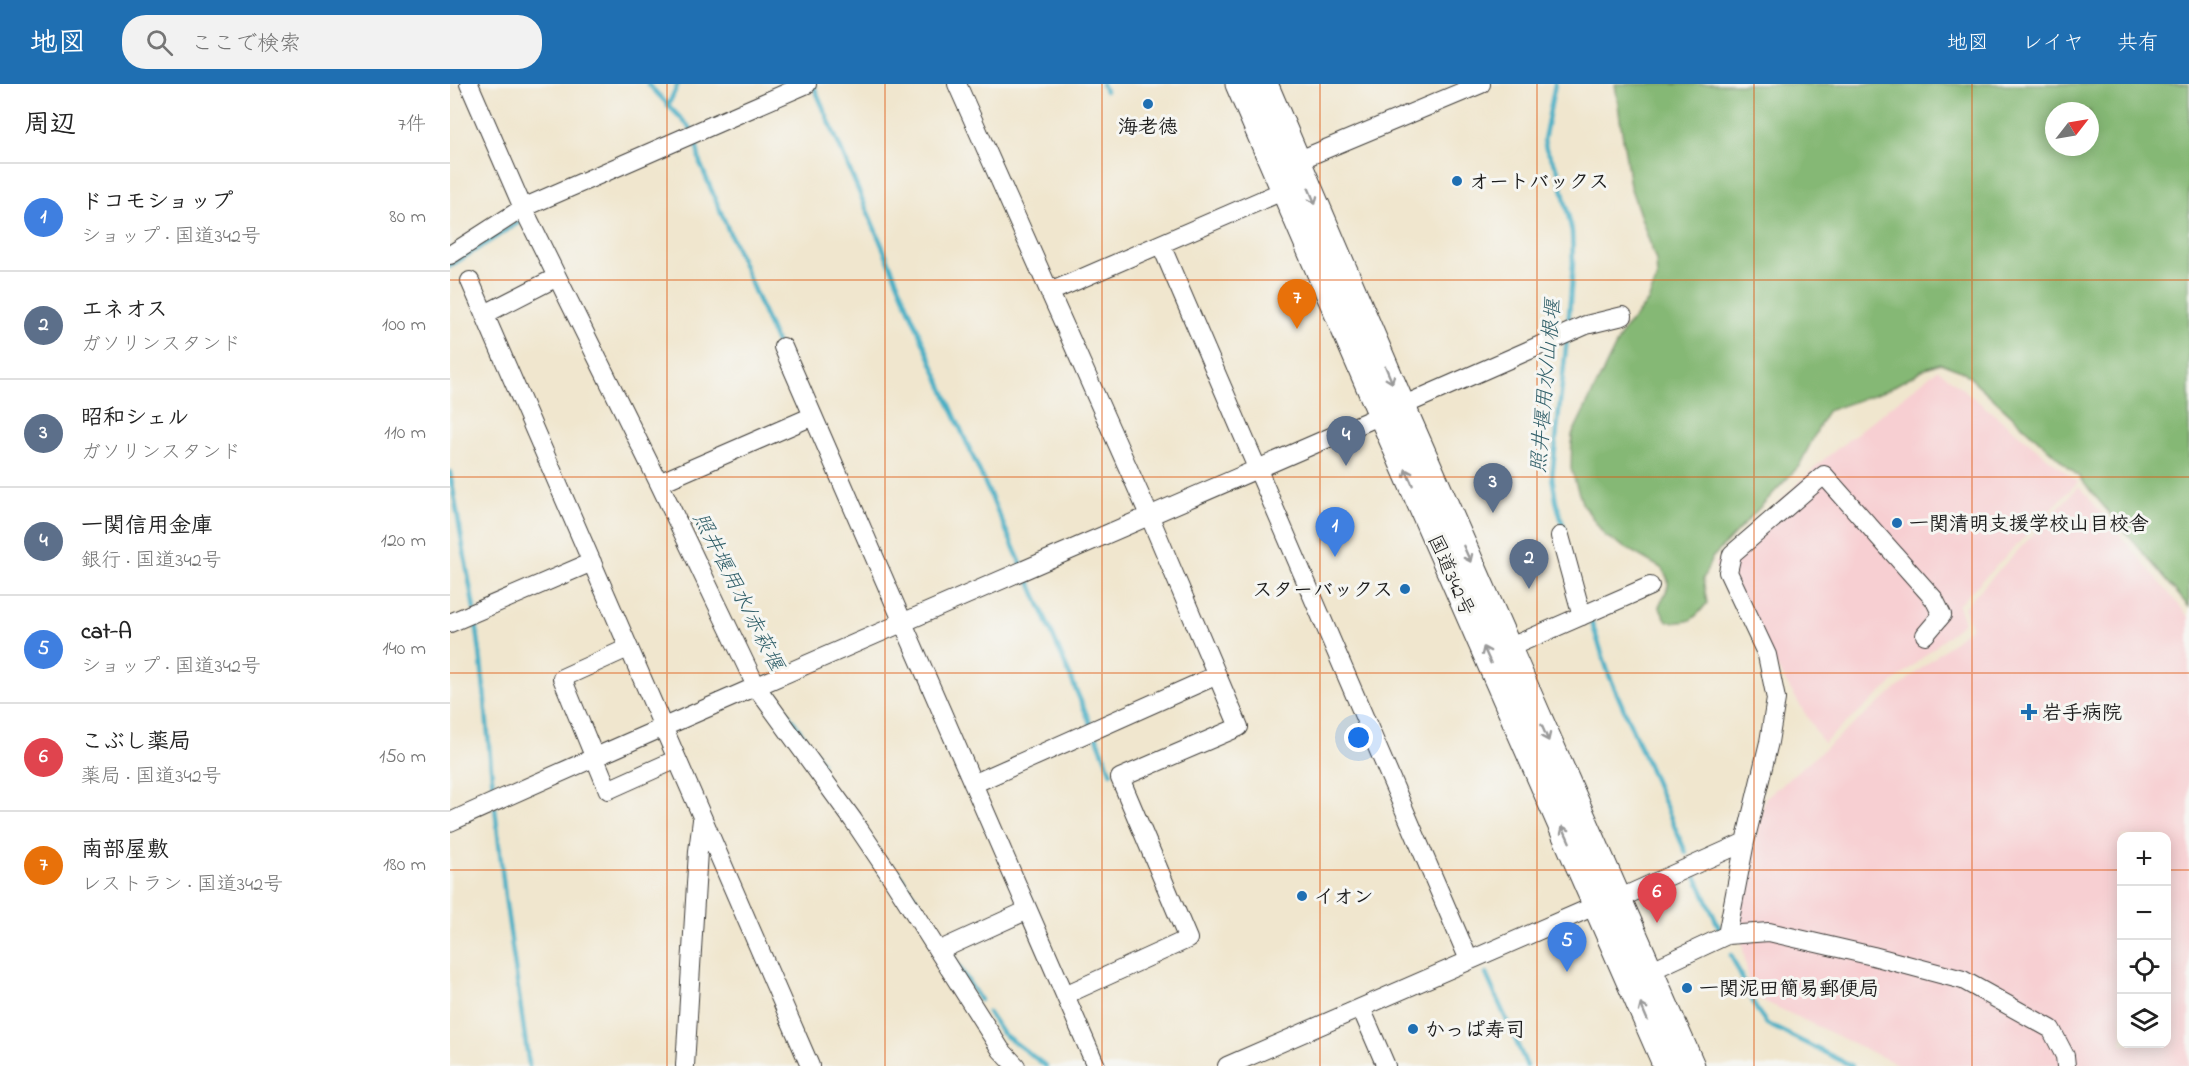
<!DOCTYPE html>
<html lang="ja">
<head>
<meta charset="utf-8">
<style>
	body { margin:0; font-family:"Indie Flower","Klee One",sans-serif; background:#f2f2f2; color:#222 }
	.controls { position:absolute; right:18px; bottom:18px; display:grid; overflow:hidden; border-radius:12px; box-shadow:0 3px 15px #0003 }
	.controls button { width:54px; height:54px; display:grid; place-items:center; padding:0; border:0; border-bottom:2px solid #e0e0e0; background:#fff; color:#222; font:30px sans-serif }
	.compass { position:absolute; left:1595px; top:18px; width:54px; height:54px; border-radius:50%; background:#fff; box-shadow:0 3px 15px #0003; rotate:59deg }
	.you { position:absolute; left:909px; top:654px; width:21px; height:21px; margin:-15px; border:4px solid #fff; border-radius:50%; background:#1a73e8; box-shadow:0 0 0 9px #1a73e833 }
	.badge { display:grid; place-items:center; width:39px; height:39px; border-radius:50%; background:#1f6fb2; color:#fff; font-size:20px; font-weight:700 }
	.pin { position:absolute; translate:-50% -50px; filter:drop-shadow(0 2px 3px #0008) }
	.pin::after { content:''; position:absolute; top:32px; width:21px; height:18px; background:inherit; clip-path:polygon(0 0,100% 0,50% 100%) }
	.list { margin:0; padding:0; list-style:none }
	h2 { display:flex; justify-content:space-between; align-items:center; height:78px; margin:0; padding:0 24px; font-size:26px }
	h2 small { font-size:20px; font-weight:400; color:#767676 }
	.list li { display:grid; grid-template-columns:39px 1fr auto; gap:18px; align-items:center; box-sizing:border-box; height:108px; padding:0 24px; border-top:2px solid #e0e0e0 }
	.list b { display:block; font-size:22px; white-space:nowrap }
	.list p { margin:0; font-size:20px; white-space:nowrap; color:#767676 }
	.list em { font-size:20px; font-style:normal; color:#767676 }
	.icon { flex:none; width:33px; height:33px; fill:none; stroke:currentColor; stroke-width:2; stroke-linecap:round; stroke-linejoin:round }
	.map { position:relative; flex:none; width:1739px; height:982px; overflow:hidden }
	header { display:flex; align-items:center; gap:36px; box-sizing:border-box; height:84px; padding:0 30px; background:#1f6fb2; color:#fff }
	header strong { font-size:28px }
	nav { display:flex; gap:33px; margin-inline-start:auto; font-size:21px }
	.search { width:420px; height:54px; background:#f2f2f2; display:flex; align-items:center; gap:15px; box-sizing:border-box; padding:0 21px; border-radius:24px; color:#767676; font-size:22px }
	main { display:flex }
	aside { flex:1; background:#fff }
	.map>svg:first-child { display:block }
	.built { fill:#f7cfd2; fill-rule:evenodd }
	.forest { fill:#85b874; stroke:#506a48; stroke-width:1.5; fill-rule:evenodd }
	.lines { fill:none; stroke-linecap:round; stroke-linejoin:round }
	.stream { stroke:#46afc5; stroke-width:4.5 }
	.minor-casing { stroke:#3c3a37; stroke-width:20 }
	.highway-casing { stroke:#3c3a37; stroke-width:29 }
	.minor { stroke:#fff; stroke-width:18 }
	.highway { stroke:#fff; stroke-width:27 }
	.oneway { stroke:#999 }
	.grid { fill:none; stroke:#de560d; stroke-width:1.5; stroke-opacity:0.55 }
	.poi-dot { fill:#1f6fb2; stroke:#f6f6f2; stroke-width:2 }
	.labels { text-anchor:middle; stroke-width:6; stroke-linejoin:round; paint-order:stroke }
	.poi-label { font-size:20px; font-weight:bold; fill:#1c1c1c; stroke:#f6f6f2; text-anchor:start }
	.street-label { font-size:20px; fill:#1c1c1c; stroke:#f6f6f2 }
	.water-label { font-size:21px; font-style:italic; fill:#2f5e68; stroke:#f6f6f2 }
</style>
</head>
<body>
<header>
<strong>地図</strong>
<div class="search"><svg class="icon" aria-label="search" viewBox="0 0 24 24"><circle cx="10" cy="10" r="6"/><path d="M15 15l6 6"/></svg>ここで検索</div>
<nav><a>地図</a><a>レイヤ</a><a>共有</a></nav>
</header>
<main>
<aside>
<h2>周辺<small>7件</small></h2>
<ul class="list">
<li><span class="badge" style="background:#3f7fe0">1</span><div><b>ドコモショップ</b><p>ショップ · 国道342号</p></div><em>80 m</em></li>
<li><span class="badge" style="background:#5c6f8a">2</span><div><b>エネオス</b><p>ガソリンスタンド</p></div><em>100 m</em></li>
<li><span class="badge" style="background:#5c6f8a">3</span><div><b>昭和シェル</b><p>ガソリンスタンド</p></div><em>110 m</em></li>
<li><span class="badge" style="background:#5c6f8a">4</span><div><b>一関信用金庫</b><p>銀行 · 国道342号</p></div><em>120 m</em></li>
<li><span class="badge" style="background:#3f7fe0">5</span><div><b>cat-A</b><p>ショップ · 国道342号</p></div><em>140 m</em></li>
<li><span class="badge" style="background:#e0444e">6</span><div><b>こぶし薬局</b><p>薬局 · 国道342号</p></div><em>150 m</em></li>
<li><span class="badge" style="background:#e8710a">7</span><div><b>南部屋敷</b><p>レストラン · 国道342号</p></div><em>180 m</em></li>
</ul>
</aside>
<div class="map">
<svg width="1739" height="982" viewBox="0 0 1739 982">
	<rect width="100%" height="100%" fill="#f6f6f2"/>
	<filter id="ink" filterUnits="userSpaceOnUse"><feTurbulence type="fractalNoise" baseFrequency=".0167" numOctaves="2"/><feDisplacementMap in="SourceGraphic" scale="12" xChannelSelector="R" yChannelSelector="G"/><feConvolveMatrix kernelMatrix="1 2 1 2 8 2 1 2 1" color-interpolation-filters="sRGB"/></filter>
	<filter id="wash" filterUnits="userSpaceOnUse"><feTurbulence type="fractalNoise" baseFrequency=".008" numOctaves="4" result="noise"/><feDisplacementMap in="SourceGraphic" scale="24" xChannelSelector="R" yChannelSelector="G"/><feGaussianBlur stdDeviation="1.35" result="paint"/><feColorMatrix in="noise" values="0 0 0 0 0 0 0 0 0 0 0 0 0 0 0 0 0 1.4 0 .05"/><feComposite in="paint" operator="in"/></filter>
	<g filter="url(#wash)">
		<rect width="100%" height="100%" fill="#f0e6ce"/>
		<path class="built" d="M 1488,285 L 1628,398 L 1508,521 L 1514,538 L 1373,659 L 1264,480 L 1373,376 Z
			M 1629,402 L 1739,533 L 1739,982 L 1451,982 L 1301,911 L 1287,830 L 1315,714 L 1521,543 L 1514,523 ZM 1672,752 L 1716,752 L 1716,960 L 1672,960 Z"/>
		<path class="forest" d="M 1165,0 L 1739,0 L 1739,523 L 1628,392 L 1514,288 L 1490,279 L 1476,284 L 1437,306 L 1377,327 L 1349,382 L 1262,474 L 1253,495 L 1257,519 C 1243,537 1240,540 1217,537 L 1209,522 C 1217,506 1224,499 1211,484 L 1155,452 L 1132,419 L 1121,385 L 1122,351 L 1173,247 L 1198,217 L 1207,194 L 1206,177 L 1180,102 ZM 1604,27 L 1640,27 L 1640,63 L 1604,63 Z"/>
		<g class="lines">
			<path class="stream" d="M 198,0 L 242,46
				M 363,0 L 503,328 L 572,482
				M 652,0 L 655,7
				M 1105,0 L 1094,56 L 1096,65 L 1108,86 L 1122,148 L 1123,179 L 1118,243
				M 218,22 L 228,0
				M 245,53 L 250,79 L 328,263
				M 0,182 L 74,135
				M 0,388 L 24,525
				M 1115,448 L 1106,417 L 1102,393 L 1117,254
				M 576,489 L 641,641
				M 25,533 C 35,593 37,653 44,712
				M 1140,533 L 1159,591 L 1236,769
				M 319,602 L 372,679
				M 645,649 L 661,689
				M 45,724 L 55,813 L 79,982
				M 447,786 L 495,860
				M 1246,792 L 1269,844
				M 499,867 L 530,916
				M 1281,871 L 1307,926 L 1317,940 L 1402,982
				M 1036,890 L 1077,982
				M 538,928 L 552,949 L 596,982"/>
		</g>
	</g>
	<g filter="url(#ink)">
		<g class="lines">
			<defs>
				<path id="minor" d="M 19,0 L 73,124 L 209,399 L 307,604 L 403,736 L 440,791 L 551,966 L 566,982
					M 507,0 L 699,431 L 789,643 L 670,694 L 738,855 L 615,911 L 646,982
					M 847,77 L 1031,0
					M 711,161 L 1019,876
					M 0,171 L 73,124 L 357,0
					M 20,197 L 360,982
					M 600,208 L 835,106
					M 35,230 L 107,193
					M 333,263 L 615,911
					M 209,399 L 363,332
					M 1110,452 L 1132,532
					M 0,539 L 142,478
					M 178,564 L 112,594 L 158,706 L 227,675
					M 1058,564 L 1200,502
					M 523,700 L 767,591
					M 0,738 C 377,568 758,409 1136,241 L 1173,232
					M 1277,851 L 1319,848 L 1423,872 L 1513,896 L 1601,945 L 1615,972 L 1616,982
					M 488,867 L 578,826
					M 1200,887 L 1277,851 L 1295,758 L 1319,658 L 1326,615 L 1317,571 L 1278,488 L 1282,470 L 1374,391 L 1484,515 L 1492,531 L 1475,551
					M 911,924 L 936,982
					M 235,982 L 248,767 L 252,736
					M 777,982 L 1147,821 L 1168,815 L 1295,758"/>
				<path id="highway" d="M 789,0 L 932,331 L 1217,982
					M 814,0 L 952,323 L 1241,982"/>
			</defs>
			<use href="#minor" class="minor-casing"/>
			<use href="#highway" class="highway-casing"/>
			<use href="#minor" class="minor"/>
			<use href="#highway" class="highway"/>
		</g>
		<defs><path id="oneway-shaft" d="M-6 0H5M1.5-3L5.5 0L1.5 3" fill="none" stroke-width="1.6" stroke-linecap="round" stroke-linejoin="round" transform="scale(1.5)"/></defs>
		<g class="oneway">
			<use href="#oneway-shaft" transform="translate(862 112) rotate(67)"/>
			<use href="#oneway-shaft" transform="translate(939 291) rotate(67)"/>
			<use href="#oneway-shaft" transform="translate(959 393) rotate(-114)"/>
			<use href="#oneway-shaft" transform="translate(1017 470) rotate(66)"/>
			<use href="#oneway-shaft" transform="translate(1037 571) rotate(-114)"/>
			<use href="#oneway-shaft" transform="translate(1095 649) rotate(66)"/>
			<use href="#oneway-shaft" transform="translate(1116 750) rotate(-114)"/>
			<use href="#oneway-shaft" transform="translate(1194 928) rotate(-113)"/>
		</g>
	</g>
	<path class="grid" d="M 217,0 L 217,982M 435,0 L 435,982M 652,0 L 652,982M 870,0 L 870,982M 1087,0 L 1087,982M 1304,0 L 1304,982M 1522,0 L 1522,982M 0,196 L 1739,196M 0,393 L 1739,393M 0,589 L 1739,589M 0,786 L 1672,786M 1716,786 L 1739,786"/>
	<g class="poi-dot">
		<circle cx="698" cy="20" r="6"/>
		<circle cx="1007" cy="97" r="6"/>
		<circle cx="1447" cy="439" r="6"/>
		<circle cx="955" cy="505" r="6"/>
		<path d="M1576 619h6v6h6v6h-6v6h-6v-6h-6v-6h6z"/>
		<circle cx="852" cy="812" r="6"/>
		<circle cx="1237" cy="904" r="6"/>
		<circle cx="963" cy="945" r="6"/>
	</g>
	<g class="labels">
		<g class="poi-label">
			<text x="698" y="49" text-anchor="middle">海老徳</text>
			<text x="1019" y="104">オートバックス</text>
			<text x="1459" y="446">一関清明支援学校山目校舎</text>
			<text x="943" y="512" text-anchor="end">スターバックス</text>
			<text x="1592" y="635">岩手病院</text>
			<text x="864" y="819">イオン</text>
			<text x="1249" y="911">一関泥田簡易郵便局</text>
			<text x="975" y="952">かっぱ寿司</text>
		</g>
		<g class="street-label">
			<text transform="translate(1002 491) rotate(66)" y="7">国道342号</text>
		</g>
		<g class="water-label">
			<text transform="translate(1095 302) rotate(-85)" y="7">照井堰用水/山根堰</text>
			<text transform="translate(289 507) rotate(63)" y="7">照井堰用水/赤萩堰</text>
		</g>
	</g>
</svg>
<div class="controls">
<button>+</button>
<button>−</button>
<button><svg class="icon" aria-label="locate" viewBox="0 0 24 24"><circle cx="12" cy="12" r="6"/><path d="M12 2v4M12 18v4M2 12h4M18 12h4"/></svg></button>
<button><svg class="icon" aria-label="layers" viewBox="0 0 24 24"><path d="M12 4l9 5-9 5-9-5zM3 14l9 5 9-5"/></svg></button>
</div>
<svg class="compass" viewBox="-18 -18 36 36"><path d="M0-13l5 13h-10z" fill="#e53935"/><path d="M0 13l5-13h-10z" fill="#767676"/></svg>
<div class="you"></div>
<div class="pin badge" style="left:885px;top:473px;background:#3f7fe0">1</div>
<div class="pin badge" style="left:1079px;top:505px;background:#5c6f8a">2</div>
<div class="pin badge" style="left:1043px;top:429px;background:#5c6f8a">3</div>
<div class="pin badge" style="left:896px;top:382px;background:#5c6f8a">4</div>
<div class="pin badge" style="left:1117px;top:888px;background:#3f7fe0">5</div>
<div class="pin badge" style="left:1207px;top:839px;background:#e0444e">6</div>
<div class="pin badge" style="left:847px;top:245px;background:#e8710a">7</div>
</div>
</main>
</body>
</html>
